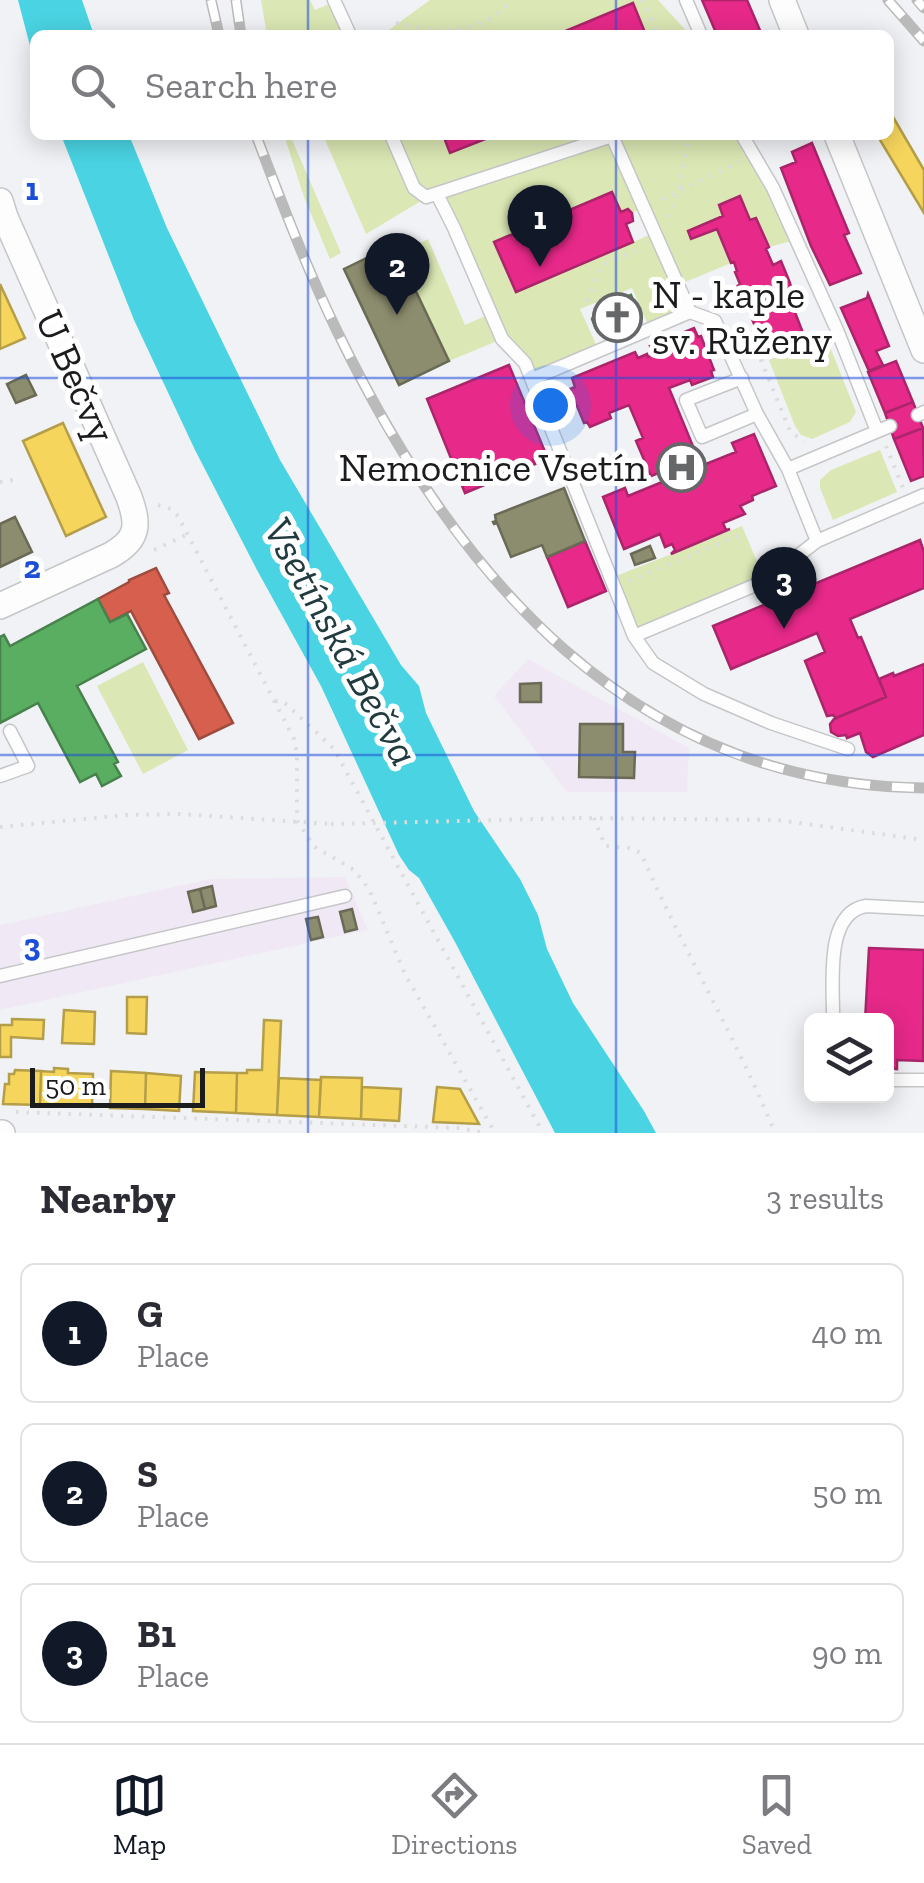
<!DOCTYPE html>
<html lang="en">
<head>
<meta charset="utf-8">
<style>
	body { margin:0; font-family:"Zilla Slab",serif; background:#f7f7f7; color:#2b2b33 }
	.controls { position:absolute; right:30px; bottom:30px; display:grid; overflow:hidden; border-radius:15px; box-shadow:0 5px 25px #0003 }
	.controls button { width:90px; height:90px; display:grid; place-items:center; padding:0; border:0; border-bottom:2px solid #e1e1e2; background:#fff; color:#2b2b33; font:50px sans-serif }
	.scale { position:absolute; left:30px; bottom:25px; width:175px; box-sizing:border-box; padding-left:10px; border:5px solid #1b1c1e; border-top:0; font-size:28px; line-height:35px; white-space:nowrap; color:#1b1c1e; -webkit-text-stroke:8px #fff; paint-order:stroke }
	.you { position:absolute; left:550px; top:405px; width:35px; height:35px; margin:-25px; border:8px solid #fff; border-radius:50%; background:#1a73e8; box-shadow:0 0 0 15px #1a73e833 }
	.badge { display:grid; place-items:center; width:65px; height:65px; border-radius:50%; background:#111827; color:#fff; font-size:32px; font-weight:700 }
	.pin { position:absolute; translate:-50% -82px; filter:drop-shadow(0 2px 5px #0008) }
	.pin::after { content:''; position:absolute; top:52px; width:35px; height:30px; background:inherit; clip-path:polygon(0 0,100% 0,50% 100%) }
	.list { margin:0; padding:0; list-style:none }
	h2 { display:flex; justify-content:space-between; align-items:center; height:130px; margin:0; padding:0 40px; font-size:42px }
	h2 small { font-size:32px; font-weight:400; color:#7c7c81 }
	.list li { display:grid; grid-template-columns:65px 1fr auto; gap:30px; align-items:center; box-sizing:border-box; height:140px; margin:0 20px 20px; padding:0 20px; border:2px solid #e1e1e2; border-radius:15px }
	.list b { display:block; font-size:38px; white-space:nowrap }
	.list p { margin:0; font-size:32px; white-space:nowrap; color:#7c7c81 }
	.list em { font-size:32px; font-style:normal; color:#7c7c81 }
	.icon { flex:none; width:55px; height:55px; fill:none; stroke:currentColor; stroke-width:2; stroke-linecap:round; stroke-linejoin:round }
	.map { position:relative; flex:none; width:924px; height:1133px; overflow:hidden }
	.search { position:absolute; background:#fff; box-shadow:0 5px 25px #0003; left:30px; right:30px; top:30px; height:110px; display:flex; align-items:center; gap:25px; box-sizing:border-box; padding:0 35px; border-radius:15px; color:#7c7c81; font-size:38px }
	.sheet { height:610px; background:#fff }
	nav { display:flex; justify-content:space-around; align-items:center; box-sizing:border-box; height:140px; border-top:2px solid #e1e1e2; background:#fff; font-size:28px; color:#7c7c81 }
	nav a { display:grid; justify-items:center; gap:5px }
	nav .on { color:#111827 }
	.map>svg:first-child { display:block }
	.industrial { fill:#f0e9f5 }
	.green { fill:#dbe7b4; fill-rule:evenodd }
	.water { fill:#4ad4e3 }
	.homes { fill:#f6d55c; stroke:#b49e49; stroke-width:2.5 }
	.shops { fill:#d6604d; stroke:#9e4c3f; stroke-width:2.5 }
	.health { fill:#e7298a; stroke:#aa256a; stroke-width:2.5 }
	.public { fill:#5aae61; stroke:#47824d; stroke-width:2.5 }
	.industry { fill:#8c8c6e; stroke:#6a6a56; stroke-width:2.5 }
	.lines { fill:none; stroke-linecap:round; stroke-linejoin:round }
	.lane-casing { stroke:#c5c6c8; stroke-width:15 }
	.street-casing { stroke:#c5c6c8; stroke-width:28 }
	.path { stroke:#dcdcdd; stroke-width:4; stroke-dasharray:2.5 8; stroke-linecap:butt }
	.lane { stroke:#fdfdfe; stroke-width:12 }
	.street { stroke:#fdfdfe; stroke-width:25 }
	.rail-casing { stroke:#bababa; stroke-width:11 }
	.rail { stroke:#fff; stroke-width:8; stroke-dasharray:22; stroke-linecap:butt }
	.path-bridge { stroke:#dcdcdd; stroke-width:4; stroke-dasharray:2.5 8; stroke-linecap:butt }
	.grid { fill:none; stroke:#1d4ed8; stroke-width:2.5; stroke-opacity:0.55 }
	.labels { text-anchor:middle; stroke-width:10; stroke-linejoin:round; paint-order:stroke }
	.poi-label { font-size:40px; fill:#1b1c1e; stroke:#fff; text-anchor:start }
	.street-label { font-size:40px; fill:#1b1c1e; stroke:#fff }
	.water-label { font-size:42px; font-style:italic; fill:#223b3f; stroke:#fff }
	.grid-label { font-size:32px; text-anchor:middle; font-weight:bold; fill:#1d4ed8; stroke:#fff; stroke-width:10; stroke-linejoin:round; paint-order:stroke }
</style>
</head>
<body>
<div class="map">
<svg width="924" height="1133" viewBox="0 0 924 1133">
	<rect width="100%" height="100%" fill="#f1f2f5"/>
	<path class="industrial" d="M 528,659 L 689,748 L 687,792 L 567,792 L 494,696 Z
		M 345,877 L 368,930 L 0,1010 L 0,925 L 210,879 Z"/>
	<path class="green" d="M 261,0 L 310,0 L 315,10 L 334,2 L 350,35 L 267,35 Z
		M 430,0 L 658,0 L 690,35 L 646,35 L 633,3 L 556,35 L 382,35 Z
		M 284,135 L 290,135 L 341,253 L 330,259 L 304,197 Z
		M 323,135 L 443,135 L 450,153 L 488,138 L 487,135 L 744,135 L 795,240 L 769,247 L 757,219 L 750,220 L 739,196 L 719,205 L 723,216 L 688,231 L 692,239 L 717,229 L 731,263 L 678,285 L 690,312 L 650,329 L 632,288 L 580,309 L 599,351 L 532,379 L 502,339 L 449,361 L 399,254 L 428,239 L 465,325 L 490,314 L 437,195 L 426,198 L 366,234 ZM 613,193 L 621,212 L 628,209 L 632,213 L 643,208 L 654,233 L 516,292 L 495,242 Z
		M 826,337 L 856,412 L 850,422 L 812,439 L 801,435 L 795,426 L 769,360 Z
		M 880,450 L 897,492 L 833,520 L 820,488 L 820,480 L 831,470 Z
		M 742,526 L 763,576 L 634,636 L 611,578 Z
		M 143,662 L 188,750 L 143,774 L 97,686 Z"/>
	<path class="water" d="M 18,0 L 82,0 L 94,35 L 35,35 L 35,65 Z
		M 61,135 L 129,135 L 167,228 L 280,460 L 401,665 L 419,686 L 426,713 L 474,811 L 520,879 L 538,915 L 547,949 L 573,1003 L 644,1111 L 656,1133 L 555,1133 L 455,942 L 419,878 L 409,870 L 399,855 L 321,686 L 257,570 L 195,450 L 134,320 Z"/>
	<path class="homes" d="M 889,110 L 924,170 L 924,213 L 877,135 L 889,135 Z
		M 0,284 L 25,338 L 0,349 Z
		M 63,423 L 106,517 L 66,536 L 23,441 Z
		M 127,997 L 147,997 L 146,1034 L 127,1033 Z
		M 64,1010 L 95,1012 L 94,1044 L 62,1043 Z
		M 12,1019 L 44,1020 L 43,1039 L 11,1037 L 11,1057 L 0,1057 L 0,1025 L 12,1025 Z
		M 264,1020 L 281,1021 L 277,1115 L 236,1113 L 237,1073 L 247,1073 L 247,1070 L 262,1070 Z
		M 54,1068 L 68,1069 L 68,1073 L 93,1074 L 92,1107 L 40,1105 L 41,1071 L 54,1072 Z
		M 15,1070 L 41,1071 L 40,1105 L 3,1104 L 5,1084 L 9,1084 L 9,1074 L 14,1074 Z
		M 111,1071 L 146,1073 L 145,1109 L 110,1108 Z
		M 195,1072 L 237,1073 L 236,1113 L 193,1111 Z
		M 146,1073 L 181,1076 L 179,1111 L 145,1109 Z
		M 321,1077 L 362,1078 L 361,1119 L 319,1117 Z
		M 279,1078 L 321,1080 L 319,1117 L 277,1115 Z
		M 362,1087 L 401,1089 L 399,1121 L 361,1119 Z
		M 437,1087 L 460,1089 L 479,1124 L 433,1122 Z"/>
	<path class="shops" d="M 156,568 L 169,593 L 164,595 L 233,723 L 199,739 L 131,611 L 110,622 L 98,599 L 129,582 L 129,580 Z"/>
	<path class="health" d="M 702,0 L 747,0 L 762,35 L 717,35 Z
		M 633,3 L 646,35 L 556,35 Z
		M 443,135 L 487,135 L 488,138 L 450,153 Z
		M 812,143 L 849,233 L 844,235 L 861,273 L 830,285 L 811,246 L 781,168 L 796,162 L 792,152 Z
		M 612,192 L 621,212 L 628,209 L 632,213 L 633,221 L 626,224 L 633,242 L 516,292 L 494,242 Z
		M 740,196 L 750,220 L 756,218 L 769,247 L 766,249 L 773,265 L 781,261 L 790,283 L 791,287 L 783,291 L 787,303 L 791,302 L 803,333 L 799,334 L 801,340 L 780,351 L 779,349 L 770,352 L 768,346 L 764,348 L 752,319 L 755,317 L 751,307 L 750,308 L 745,297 L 739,299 L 734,295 L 734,289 L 740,284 L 735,272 L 737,271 L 734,262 L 731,263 L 717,229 L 691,239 L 688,231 L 723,216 L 719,205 Z
		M 868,294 L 889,346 L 876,351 L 883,365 L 869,371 L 841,308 L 867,298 Z
		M 694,328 L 698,337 L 701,336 L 714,370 L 711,371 L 713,377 L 692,385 L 690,380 L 669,388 L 697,456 L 686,460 L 691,470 L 736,452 L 732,443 L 754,434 L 776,486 L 752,496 L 753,500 L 740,506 L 745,514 L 723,523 L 726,530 L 730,529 L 671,554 L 675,550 L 672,544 L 665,547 L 660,534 L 624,549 L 603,497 L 625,488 L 628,496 L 672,478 L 668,469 L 651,476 L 636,441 L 643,438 L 629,405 L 609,413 L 611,418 L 590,427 L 587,422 L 584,423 L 570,389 L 575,387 L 572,378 L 635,352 L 638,358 L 647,354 L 648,357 L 654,355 L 650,346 Z
		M 896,361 L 913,402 L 885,413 L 868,372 Z
		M 509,365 L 546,454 L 533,460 L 535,464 L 465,493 L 427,399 Z
		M 913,402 L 923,428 L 894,439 L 885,413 Z
		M 923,428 L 924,476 L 911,481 L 894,439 Z
		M 920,540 L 924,552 L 924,588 L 850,619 L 858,638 L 861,637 L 886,697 L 836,718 L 833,715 L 827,716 L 805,661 L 825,652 L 817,633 L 731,669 L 713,626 Z
		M 585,541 L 606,591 L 568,607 L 547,557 Z
		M 924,664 L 924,735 L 873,757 L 866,752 L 860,733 L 847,738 L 846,735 L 838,736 L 831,732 L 830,724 L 834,719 L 886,697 L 879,679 L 893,673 L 894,676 Z
		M 869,948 L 924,950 L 923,1061 L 897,1060 L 897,1069 L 887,1068 L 886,1021 L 865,1021 Z"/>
	<path class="public" d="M 631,295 L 641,319 L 622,327 L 625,334 L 613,339 L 610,335 L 604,336 L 602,330 L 596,329 L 592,319 L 594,315 L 602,311 L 600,308 Z
		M 98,599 L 110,622 L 127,614 L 146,649 L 77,686 L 118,762 L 114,764 L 121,776 L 102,786 L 96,774 L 80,782 L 38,703 L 0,723 L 0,637 L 4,635 L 10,646 Z"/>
	<path class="industry" d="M 383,245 L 385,249 L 394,245 L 449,361 L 399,385 L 344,269 L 377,253 L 374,249 Z
		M 26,375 L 36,395 L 16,403 L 7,384 Z
		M 564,488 L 585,541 L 547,557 L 542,545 L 511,557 L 497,523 L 494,524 L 493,522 L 496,521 L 495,515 Z
		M 15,517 L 32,552 L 0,567 L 0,524 Z
		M 650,546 L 655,558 L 635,565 L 631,554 Z
		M 541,683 L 541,702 L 520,702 L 520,684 Z
		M 580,724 L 623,724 L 623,752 L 635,752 L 634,778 L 579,777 Z
		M 212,886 L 216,906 L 205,909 L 200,889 Z
		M 200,889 L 205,909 L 193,912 L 188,892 Z
		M 352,909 L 357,929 L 345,932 L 340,912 Z
		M 318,917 L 323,937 L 311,940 L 306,919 Z"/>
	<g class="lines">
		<defs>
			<path id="lane" d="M 334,0 L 350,35
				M 686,0 L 701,35
				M 391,135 L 414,188 L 426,197 L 615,135
				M 742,135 L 773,188 L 837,330 L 877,431
				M 612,136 L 690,312 L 715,321 L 757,414 L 788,469 L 817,541
				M 437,194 L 454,228 L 502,339 L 525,363 L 634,636 L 653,663 L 704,694 L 771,723 L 848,749
				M 742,378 L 686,400 L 702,437 L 757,414
				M 532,379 L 690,312
				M 918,415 L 924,412
				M 788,469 L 890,426
				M 634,636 L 765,581 L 817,541 L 924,495
				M 0,776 L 28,766 L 10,731
				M 0,976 L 345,896
				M 833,1021 C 834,988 823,913 866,906 L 924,909
				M 886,1080 L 924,1080"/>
			<path id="street" d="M 782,0 L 796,35
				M 837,135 L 924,350
				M 0,201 L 5,217 L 129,497 C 139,525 139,539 111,555 L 0,606
				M 0,1133 L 2,1133"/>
		</defs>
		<use href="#lane" class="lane-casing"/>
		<use href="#street" class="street-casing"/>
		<path class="path" d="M 641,0 L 649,12 L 658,35
			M 396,23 C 441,33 477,37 513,0
			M 662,199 L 739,162
			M 668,217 L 679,191 L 689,135
			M 587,301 L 602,265 L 641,248
			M 748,351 L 756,348 L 790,431 L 804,442
			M 761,360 L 821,337
			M 886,446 L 903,488
			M 0,482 L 20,479
			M 158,505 L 171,509 L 178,516 L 294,739 L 297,753 L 297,821 L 315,847 L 354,870 L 369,889 L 405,974 L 495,1133
			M 154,550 L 186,535
			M 629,581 L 745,533
			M 275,701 L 284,702 L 334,749 L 543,1133
			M 579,818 L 777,820 L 924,840
			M 594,818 L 605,846 L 629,848 L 641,853 C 682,948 736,1037 775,1133
			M 0,827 L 126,815 L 180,814 L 331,824
			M 16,1112 L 459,1128 L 485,1133"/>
		<use href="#lane" class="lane"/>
		<use href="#street" class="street"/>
		<defs>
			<path id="rail" d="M 211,0 L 219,35
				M 236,0 L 241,35
				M 888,0 L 924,41
				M 917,0 L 924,8
				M 256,135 C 281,201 306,267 337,331 C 455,575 631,785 924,788"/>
		</defs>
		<use href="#rail" class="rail-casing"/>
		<use href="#rail" class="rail"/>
		<path class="path-bridge" d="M 331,824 L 579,818"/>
	</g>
	<path class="grid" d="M 308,0 L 308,35M 616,0 L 616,35M 308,135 L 308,1133M 616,135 L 616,1133M 0,378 L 924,378M 0,755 L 924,755"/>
	<defs>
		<symbol id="church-ring" viewBox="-11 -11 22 22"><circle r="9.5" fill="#fff" stroke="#666769" stroke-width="1.5"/><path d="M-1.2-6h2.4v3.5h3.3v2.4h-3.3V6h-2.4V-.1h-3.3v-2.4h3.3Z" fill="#666769"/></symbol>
		<symbol id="hospital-ring" viewBox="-11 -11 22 22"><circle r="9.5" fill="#fff" stroke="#666769" stroke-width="1.5"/><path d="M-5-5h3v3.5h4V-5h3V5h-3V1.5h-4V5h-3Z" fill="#666769"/></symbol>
	</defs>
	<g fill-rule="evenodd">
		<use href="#church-ring" x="590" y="290" width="55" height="55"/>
		<use href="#hospital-ring" x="654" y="440" width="55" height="55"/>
	</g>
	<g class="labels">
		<g class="poi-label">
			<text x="652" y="308">N - kaple<tspan x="652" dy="46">sv. Růženy</tspan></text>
			<text x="647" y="481" text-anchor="end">Nemocnice Vsetín</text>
		</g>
		<g class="street-label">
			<text transform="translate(76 376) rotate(66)" y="14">U Bečvy</text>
		</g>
		<g class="water-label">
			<text transform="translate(342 641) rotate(61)" y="15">Vsetínská Bečva</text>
		</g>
	</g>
	<g class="grid-label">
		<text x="32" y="200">1</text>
		<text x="32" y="578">2</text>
		<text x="32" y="956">3</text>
	</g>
</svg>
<div class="controls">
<button><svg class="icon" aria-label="layers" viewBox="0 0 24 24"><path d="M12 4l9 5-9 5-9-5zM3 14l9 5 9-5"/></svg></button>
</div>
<div class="scale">50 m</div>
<div class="you"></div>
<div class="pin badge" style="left:540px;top:267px">1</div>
<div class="pin badge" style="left:397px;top:315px">2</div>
<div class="pin badge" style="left:784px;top:629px">3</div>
<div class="search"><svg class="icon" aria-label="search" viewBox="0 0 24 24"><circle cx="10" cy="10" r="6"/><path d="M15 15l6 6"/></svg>Search here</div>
</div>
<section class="sheet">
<h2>Nearby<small>3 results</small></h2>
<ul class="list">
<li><span class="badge">1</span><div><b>G</b><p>Place</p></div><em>40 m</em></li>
<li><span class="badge">2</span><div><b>S</b><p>Place</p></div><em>50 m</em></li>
<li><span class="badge">3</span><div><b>B1</b><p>Place</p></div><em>90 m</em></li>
</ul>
</section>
<nav>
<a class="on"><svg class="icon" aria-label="map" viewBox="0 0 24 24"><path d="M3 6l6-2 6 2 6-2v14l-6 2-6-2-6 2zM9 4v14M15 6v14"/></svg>Map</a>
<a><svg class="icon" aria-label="directions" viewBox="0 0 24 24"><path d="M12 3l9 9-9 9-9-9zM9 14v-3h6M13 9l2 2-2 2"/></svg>Directions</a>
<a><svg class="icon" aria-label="saved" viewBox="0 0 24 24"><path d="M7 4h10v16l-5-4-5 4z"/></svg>Saved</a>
</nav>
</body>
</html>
